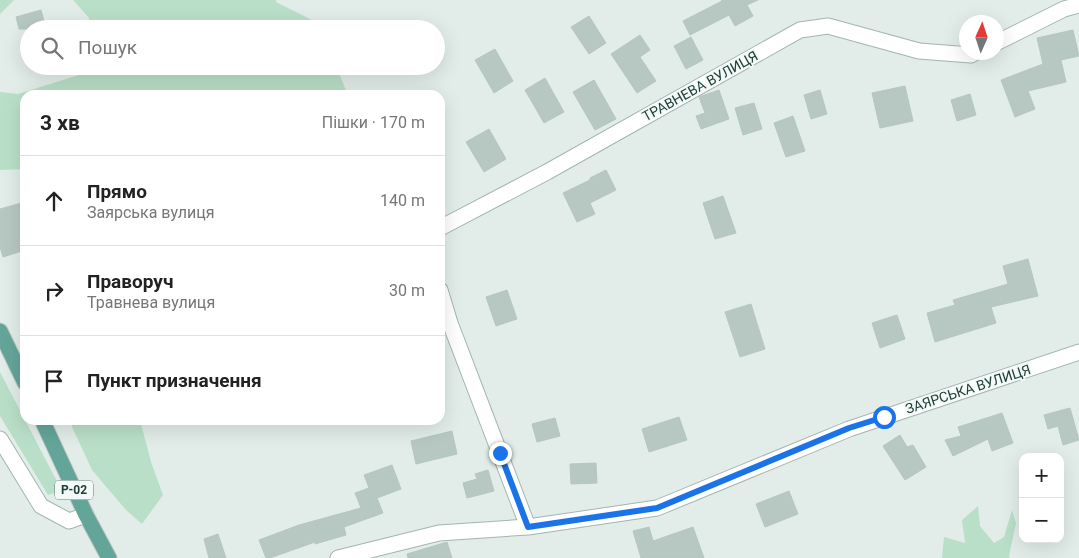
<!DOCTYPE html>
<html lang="uk">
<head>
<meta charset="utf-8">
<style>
	body { margin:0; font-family:Roboto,sans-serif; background:#f2f2f2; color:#222 }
	.controls { position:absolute; right:15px; bottom:15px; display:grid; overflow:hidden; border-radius:10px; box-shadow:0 5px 20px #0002 }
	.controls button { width:45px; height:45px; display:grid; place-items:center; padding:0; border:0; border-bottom:1px solid #e0e0e0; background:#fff; color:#222; font:25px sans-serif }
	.compass { position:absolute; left:959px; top:15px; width:45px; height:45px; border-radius:50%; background:#fff; box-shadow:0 5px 20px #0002; rotate:3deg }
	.stop { position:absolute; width:15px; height:15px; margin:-11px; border:4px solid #1a73e8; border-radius:50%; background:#fff }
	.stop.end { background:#1a73e8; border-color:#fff; box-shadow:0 1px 5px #0008 }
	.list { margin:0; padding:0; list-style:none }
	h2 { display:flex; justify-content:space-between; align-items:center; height:65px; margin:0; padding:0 20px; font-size:21px }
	h2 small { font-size:16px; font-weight:400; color:#767676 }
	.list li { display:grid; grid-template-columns:32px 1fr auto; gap:15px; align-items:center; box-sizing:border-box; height:90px; padding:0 20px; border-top:1px solid #e0e0e0 }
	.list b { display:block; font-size:19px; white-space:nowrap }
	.list p { margin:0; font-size:16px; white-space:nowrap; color:#767676 }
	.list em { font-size:16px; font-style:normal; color:#767676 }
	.icon { flex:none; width:28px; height:28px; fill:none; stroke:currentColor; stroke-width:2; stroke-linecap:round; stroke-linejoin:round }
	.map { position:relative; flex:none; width:1079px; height:558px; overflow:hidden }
	.search { position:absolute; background:#fff; box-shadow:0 5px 20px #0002; left:20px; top:20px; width:425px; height:55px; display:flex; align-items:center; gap:12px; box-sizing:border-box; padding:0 18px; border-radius:28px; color:#767676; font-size:19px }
	.panel { position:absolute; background:#fff; box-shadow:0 5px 20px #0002; left:20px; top:90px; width:425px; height:335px; border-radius:15px }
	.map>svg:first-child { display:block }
	.green { fill:#badfc8 }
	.building { fill:#b7c8c3; stroke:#b4c7c1 }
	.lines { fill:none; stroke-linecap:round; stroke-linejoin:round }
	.minor-casing { stroke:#a4b5b1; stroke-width:17 }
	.major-casing { stroke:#c1c9c8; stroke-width:17 }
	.minor { stroke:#fff; stroke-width:15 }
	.major { stroke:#64a59a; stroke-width:15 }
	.route { stroke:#1a73e8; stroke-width:6 }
	.labels { text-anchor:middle; stroke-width:4; stroke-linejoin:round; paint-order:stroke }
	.shield { fill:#f3f9f7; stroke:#607773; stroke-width:1 }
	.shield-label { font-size:12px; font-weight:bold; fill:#213f3a }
	.street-label { font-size:14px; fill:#213f3a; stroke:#f3f9f7 }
</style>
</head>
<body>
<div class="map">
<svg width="1079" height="558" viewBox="0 0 1079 558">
	<rect width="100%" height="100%" fill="#e2ede9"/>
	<path class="green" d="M 0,0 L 14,0 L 0,14 Z
		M 73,0 L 276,0 L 276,2 L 314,21 L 318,29 L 91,29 L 89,18 Z
		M 98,66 L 336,66 L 348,95 L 25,95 L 25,169 L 0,170 L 0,92 L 18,94 L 98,69 Z
		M 0,372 L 62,491 L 48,495 L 0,416 Z
		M 73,420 L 140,420 L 151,462 L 163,495 L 142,524 L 126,510 L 92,470 L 72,427 Z
		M 978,506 L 980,526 L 994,543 L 1004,537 L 1012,510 L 1016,523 L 1009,556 L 1010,558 L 942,558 L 944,537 L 965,543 L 962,520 Z"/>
	<path class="building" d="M 721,0 L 758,0 L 747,5 L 753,16 L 735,26 L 729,15 L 690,35 L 683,21 L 722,1 Z
		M 41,10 L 46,29 L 19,29 L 16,17 Z
		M 589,16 L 606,43 L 589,54 L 571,27 Z
		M 1073,30 L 1079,56 L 1061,60 L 1066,82 L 1028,91 L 1035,109 L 1015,117 L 1001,80 L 1043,64 L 1037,38 Z
		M 640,35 L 650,50 L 640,57 L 656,81 L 637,93 L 611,54 Z
		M 691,37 L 703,60 L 686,69 L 674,46 Z
		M 495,49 L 513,81 L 494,93 L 475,60 Z
		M 545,78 L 564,112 L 544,123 L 525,90 Z
		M 594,80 L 616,119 L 595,130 L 573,92 Z
		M 905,86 L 913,121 L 880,128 L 872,93 Z
		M 719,90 L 729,119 L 701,129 L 696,116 L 705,113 L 699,97 Z
		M 820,90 L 827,114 L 811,119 L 804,95 Z
		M 970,94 L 976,115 L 957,121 L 951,100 Z
		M 754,103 L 762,129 L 743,135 L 735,108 Z
		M 793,116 L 805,151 L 786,157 L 774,123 Z
		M 489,129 L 506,159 L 484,172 L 466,142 Z
		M 606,170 L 616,190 L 590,203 L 595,214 L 577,222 L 563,193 L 590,180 L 590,178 Z
		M 723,196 L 736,233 L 715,239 L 703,203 Z
		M 25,202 L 25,250 L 3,257 L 0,247 L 0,209 Z
		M 1028,259 L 1038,296 L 991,307 L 996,323 L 935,342 L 927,313 L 955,305 L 953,300 L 1008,284 L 1003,266 Z
		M 507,290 L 517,319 L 496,326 L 486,297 Z
		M 751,304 L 765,349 L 740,357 L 725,312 Z
		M 897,315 L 905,339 L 880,348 L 872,323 Z
		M 1070,408 L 1079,440 L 1063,445 L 1058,426 L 1048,429 L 1044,415 Z
		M 1002,413 L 1013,443 L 992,451 L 988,439 L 953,456 L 945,440 L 961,436 L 958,427 Z
		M 679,417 L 687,440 L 649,452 L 642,429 Z
		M 555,418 L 560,436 L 537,442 L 532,424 Z
		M 452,431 L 457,454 L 416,464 L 411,441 Z
		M 900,435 L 907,447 L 913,445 L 926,467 L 905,480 L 883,446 Z
		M 596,463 L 597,483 L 571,484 L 570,464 Z
		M 392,465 L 401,489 L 377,498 L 383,513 L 344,527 L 346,535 L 315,544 L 315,542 L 270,558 L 266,558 L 259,540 L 299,525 L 361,508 L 355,493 L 369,488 L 364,475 Z
		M 488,470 L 494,491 L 467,498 L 463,483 L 477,479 L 475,474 Z
		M 789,491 L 798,514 L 765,527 L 756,504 Z
		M 649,527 L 653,541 L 693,527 L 704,558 L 641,558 L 633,531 Z
		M 218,534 L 226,558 L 209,558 L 204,539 Z
		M 447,542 L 452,558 L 408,558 L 407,554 Z"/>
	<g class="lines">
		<defs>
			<path id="minor" d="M 996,43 L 1064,9 L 1079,5
				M 440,228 L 547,172 L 800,30 L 828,26 L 919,51 L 971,55 L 976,52
				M 440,290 L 450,323 L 528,527
				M 0,439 L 41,506 L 69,521 L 86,515
				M 338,558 L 439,533 L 528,527 L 657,508 L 849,429 L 1079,352"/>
			<path id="major" d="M 0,331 L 25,383
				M 42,420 L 86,515 L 109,558"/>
		</defs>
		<use href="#minor" class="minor-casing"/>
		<use href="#major" class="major-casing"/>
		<use href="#minor" class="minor"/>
		<use href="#major" class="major"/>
	</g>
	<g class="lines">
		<path class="route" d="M 500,453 L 528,527 L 657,508 L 849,428 L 884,417"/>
	</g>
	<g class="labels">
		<rect class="shield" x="55" y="480.5" width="38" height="19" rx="4"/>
		<g class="shield-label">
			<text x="74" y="494">Р-02</text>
		</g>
		<g class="street-label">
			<text transform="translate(700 86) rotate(-29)" y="5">ТРАВНЕВА ВУЛИЦЯ</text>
			<text transform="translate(968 389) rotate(-18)" y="5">ЗАЯРСЬКА ВУЛИЦЯ</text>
		</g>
	</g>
</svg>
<div class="controls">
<button>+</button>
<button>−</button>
</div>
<svg class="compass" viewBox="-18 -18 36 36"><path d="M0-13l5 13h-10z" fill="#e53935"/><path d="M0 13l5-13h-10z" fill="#767676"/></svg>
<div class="stop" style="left:884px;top:417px"></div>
<div class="stop end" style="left:500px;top:453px"></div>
<div class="search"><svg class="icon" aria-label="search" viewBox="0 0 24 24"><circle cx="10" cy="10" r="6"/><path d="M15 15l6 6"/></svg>Пошук</div>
<section class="panel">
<h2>3 хв<small>Пішки · 170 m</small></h2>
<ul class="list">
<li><svg class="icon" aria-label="ahead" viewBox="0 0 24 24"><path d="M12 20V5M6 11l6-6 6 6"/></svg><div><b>Прямо</b><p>Заярська вулиця</p></div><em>140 m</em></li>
<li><svg class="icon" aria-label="right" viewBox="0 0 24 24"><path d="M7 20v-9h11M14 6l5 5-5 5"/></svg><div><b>Праворуч</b><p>Травнева вулиця</p></div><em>30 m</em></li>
<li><svg class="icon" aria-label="arrive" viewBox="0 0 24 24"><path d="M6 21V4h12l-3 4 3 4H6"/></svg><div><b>Пункт призначення</b></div></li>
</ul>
</section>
</div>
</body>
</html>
